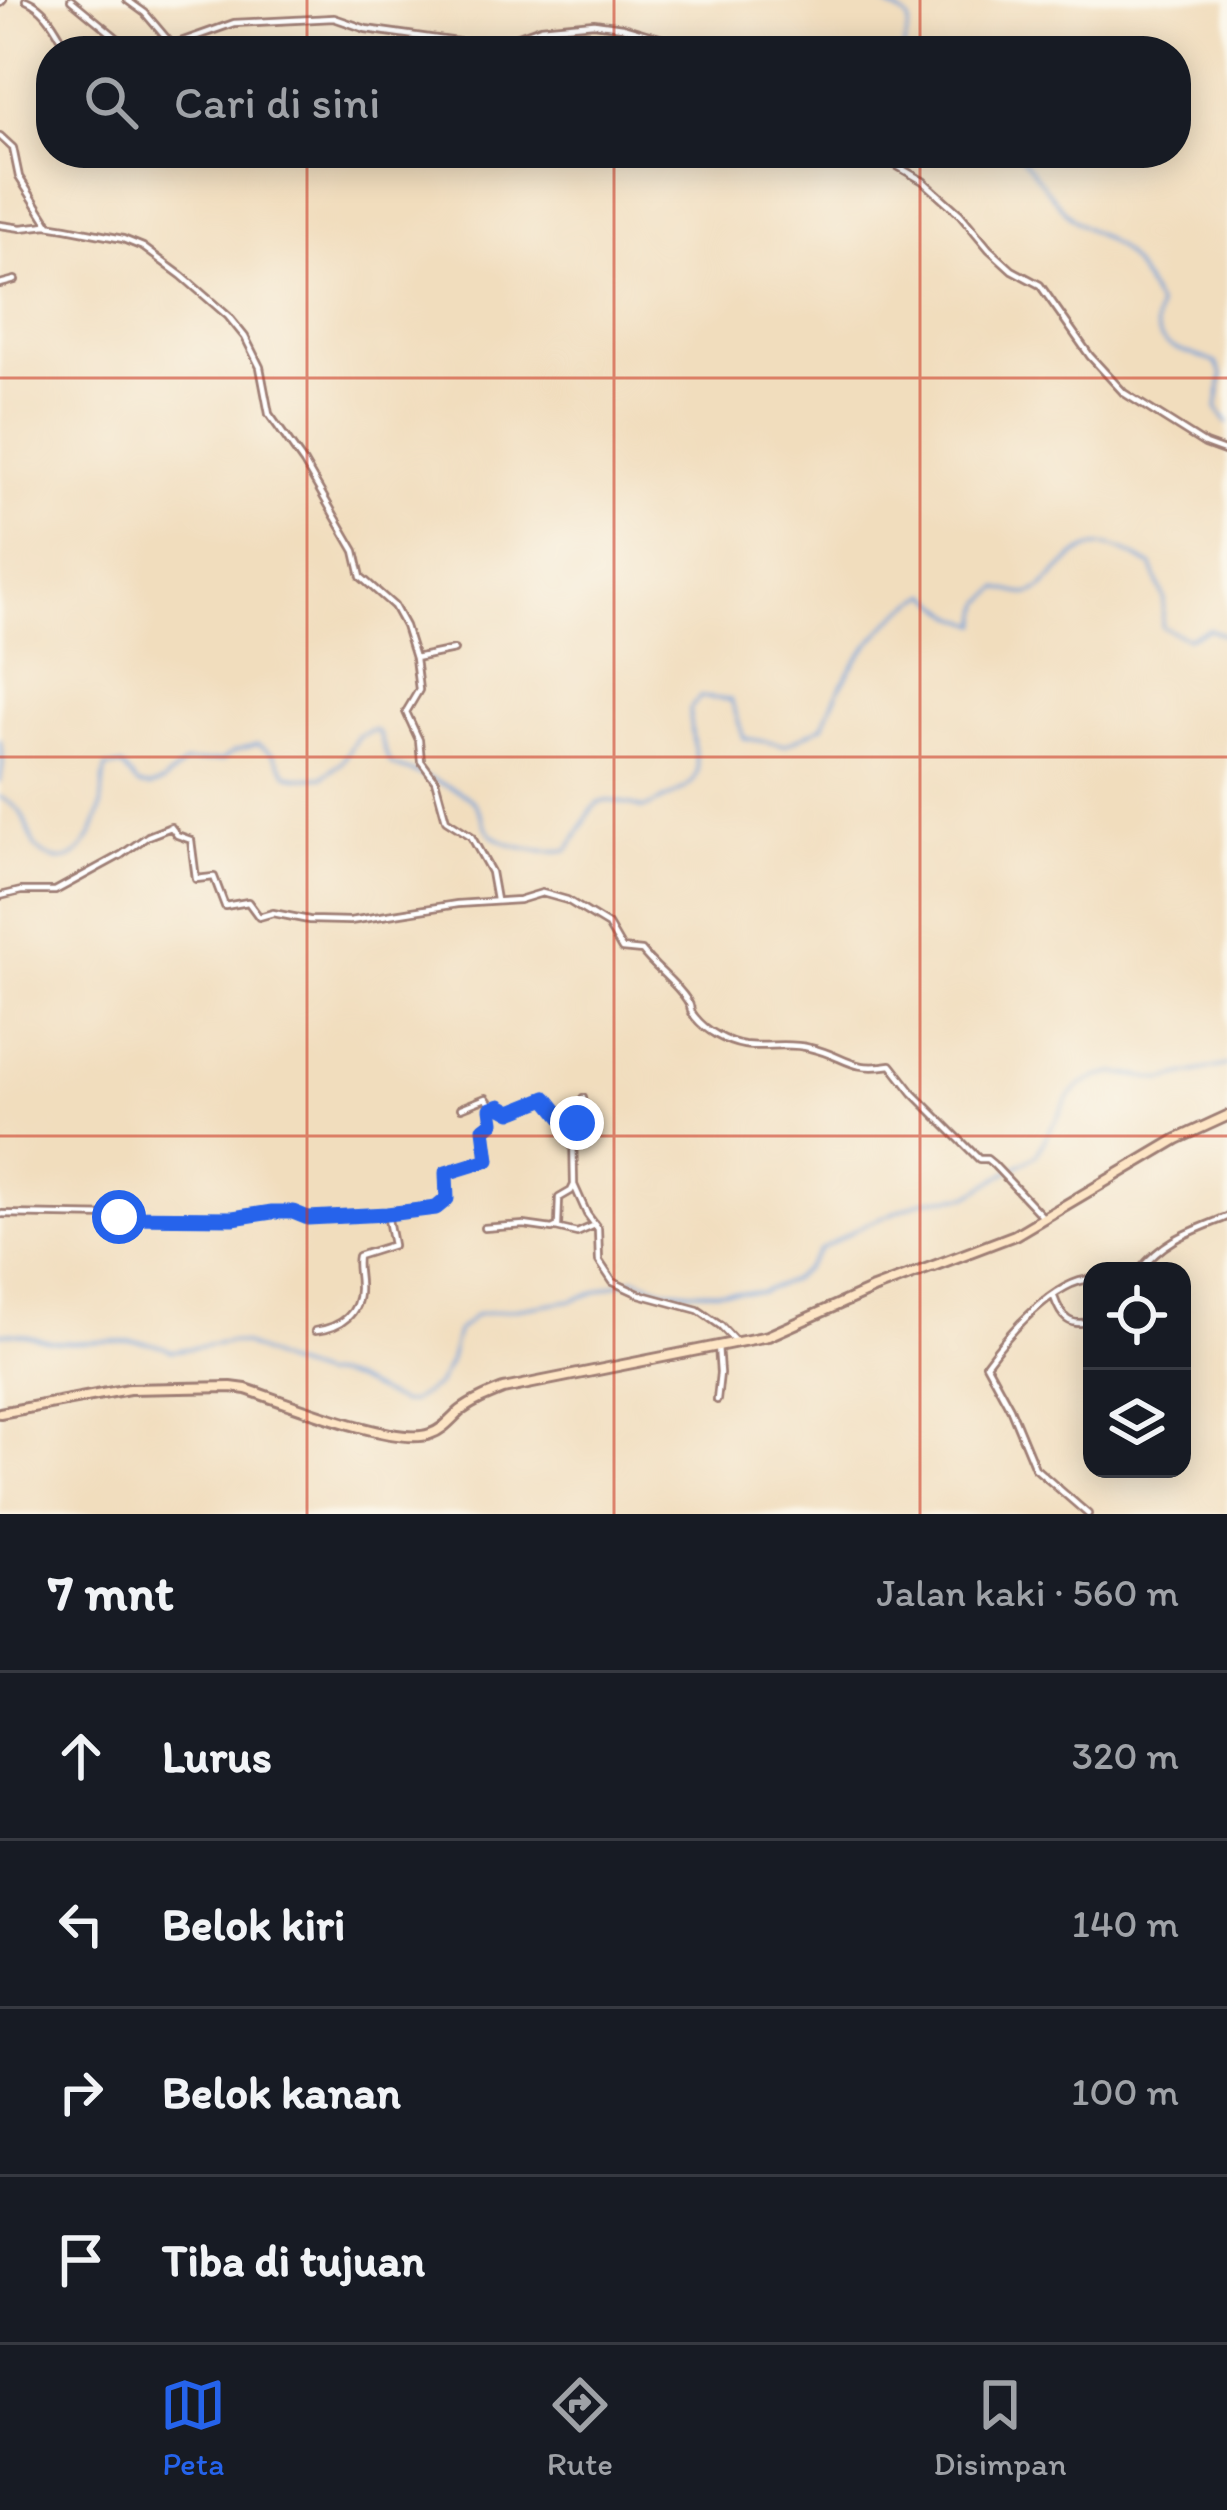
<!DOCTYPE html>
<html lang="id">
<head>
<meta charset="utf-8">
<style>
	body { margin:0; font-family:Itim,sans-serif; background:#242831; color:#f1f3f6 }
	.controls { position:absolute; right:36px; bottom:36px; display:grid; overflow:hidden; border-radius:24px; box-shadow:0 6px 30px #0003 }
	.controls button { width:108px; height:108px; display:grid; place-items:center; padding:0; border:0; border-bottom:3px solid #363941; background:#171b24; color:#f1f3f6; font:60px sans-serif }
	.stop { position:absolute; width:36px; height:36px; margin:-27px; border:9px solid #2563eb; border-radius:50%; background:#fff }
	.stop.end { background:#2563eb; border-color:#fff; box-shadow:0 3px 12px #0008 }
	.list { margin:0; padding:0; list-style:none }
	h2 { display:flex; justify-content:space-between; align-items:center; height:156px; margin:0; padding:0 48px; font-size:51px }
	h2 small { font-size:39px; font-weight:400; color:#9ea1a6 }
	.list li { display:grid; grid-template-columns:78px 1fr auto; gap:36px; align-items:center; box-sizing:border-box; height:168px; padding:0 48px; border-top:3px solid #363941 }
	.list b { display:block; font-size:45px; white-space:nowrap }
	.list em { font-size:39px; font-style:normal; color:#9ea1a6 }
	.icon { flex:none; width:66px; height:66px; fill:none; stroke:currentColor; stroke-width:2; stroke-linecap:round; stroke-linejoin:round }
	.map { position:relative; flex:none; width:1227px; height:1514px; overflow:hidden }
	.search { position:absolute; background:#171b24; box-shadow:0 6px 30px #0003; left:36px; right:36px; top:36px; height:132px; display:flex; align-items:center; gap:30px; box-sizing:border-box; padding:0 42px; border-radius:48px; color:#9ea1a6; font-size:45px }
	.sheet { height:828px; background:#171b24 }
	nav { display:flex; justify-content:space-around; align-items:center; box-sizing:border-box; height:168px; border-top:3px solid #363941; background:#171b24; font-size:33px; color:#9ea1a6 }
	nav a { display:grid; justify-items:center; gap:6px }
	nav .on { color:#2563eb }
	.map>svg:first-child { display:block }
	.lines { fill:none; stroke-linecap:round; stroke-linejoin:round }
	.stream { stroke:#6d9dd6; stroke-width:3 }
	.street-casing { stroke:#9e7e74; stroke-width:10 }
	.secondary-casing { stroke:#9e7e74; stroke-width:14 }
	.street { stroke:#fff; stroke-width:4.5 }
	.secondary { stroke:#fde5c5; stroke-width:8 }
	.route { stroke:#2563eb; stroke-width:15 }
	.grid { fill:none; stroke:#c8321e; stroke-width:3; stroke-opacity:0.55 }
</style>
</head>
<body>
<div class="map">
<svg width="1227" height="1514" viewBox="0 0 1227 1514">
	<rect width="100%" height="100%" fill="#fbf7ec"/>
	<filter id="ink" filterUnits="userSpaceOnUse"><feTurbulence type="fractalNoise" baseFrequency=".00833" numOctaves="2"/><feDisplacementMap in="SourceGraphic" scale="24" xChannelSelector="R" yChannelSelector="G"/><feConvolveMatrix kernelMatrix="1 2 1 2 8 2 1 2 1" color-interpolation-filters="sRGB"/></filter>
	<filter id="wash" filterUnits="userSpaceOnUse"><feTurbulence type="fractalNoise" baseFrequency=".004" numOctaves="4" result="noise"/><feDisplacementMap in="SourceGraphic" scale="48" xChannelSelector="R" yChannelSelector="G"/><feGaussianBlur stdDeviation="2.7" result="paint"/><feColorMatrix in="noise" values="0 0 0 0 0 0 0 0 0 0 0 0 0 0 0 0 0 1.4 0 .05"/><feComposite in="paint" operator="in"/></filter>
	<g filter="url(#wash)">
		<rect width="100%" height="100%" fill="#f1ddbd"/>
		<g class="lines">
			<path class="stream" d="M 877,0 C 884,7 906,12 909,22 C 910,28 904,44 903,51
				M 1017,153 C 1036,175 1052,199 1073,219 C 1085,230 1101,235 1114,245 C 1135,262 1146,284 1158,307 C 1145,352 1188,350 1216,363 L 1222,376 L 1217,408 L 1227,423
				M 0,740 L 3,763 L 0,782
				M 0,797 C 28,812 22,817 33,842 C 36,850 46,857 55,859 C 78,865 93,835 99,816 C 104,801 101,784 106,768 L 122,766 L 138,785 L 150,787 L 162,783 L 185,763 L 222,760 L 233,752 L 257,744 L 273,754 L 287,774 L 299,778 L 323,777 L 342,762 L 358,736 L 374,730 L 379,733 L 389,762 L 394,766 C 414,772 459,788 474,802 C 480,809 482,820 487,828 C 500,849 546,853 568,850 C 596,810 586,788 643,809 C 722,774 692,781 690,709 L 700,697 L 731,700 L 744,738 L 785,745 L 823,726 C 841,675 880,619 929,594 L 956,616 L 979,625 L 983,603 L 999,588 C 1007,590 1020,595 1028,594 C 1037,593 1046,585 1052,578 C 1091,536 1104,538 1152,566 L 1164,599 L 1162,627 L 1187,638 L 1209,629 L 1227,636
				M 0,1334 C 18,1330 38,1340 57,1342 C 94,1345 137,1333 172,1351 L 230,1342 L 244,1344 L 285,1364 L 321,1376 L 333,1375 L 352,1380 L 401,1403 L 411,1402 L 437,1385 L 449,1363 L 457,1332 L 475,1315 L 573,1300 L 635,1278 L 666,1289 L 689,1291 L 761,1292 L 792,1280 L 804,1270 L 819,1250 L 864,1225 L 925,1200 L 968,1196 L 1036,1155 L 1068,1099 L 1080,1086 L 1098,1077 L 1116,1073 L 1163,1080 L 1227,1065"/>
		</g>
	</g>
	<g filter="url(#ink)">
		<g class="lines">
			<defs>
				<path id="street" d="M 26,0 C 49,10 56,31 69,51
					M 71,0 L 128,47 L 138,51
					M 127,0 L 145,13 L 173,46
					M 0,3 L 3,0
					M 155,51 L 234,23 L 334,18 L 366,29 L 472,44 L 499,43 L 541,28 L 594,23 L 622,27 L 663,39 L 684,51
					M 0,136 L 13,148 L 19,177 L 48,223
					M 875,153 L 923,181 L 960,214 L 989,249 L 1012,270 L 1040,285 L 1090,356 L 1124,393 L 1205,444 L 1227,452
					M 0,225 L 21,228 L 47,225 L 66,228 L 123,239 L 143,247 L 182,276 L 228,316 L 245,337 L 260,367 L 269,414 L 304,463 L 355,551 L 361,577 L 394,606 L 405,626 L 415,658 L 419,690 L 406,712 L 419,740 L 421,761 L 435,780 L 446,820 L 471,836 L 491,872 L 496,900
					M 0,284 L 15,280
					M 415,658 L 454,650
					M 0,896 L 21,891 L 55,891 L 121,855 L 148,836 L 171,827 L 177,835 L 191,840 L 196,879 L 214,877 L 225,906 L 248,902 L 259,917 L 273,913 L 309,920 L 350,921 L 457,904 L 519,900 L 542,893 L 567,900 L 608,925 L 622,949 L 642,951 C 655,968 675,982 687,1000 C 694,1011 687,1007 695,1017 C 706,1031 726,1042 744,1045 C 766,1048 788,1042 810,1048 C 846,1056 849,1072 891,1065 L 913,1093 L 979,1159 L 987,1159 L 993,1164 L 1043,1217
					M 461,1108 L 486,1098 L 493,1108
					M 574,1185 L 587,1214 L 598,1229 L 599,1261 L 613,1282 L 639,1294 L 698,1310 L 721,1326 L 736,1342
					M 0,1214 L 233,1218 L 272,1212 L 293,1212 L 307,1218 L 387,1214 L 393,1245 L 358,1256 C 356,1266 359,1274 359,1285 C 361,1314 340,1328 315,1331
					M 387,1214 L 435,1208 L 446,1202 L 446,1173 L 488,1160 L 484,1127 L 493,1122 L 490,1111 C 497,1103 504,1109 511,1112 L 546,1098 L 562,1118 L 577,1123
					M 484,1228 L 524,1225 L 552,1229 L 558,1226 L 559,1198 L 571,1191 L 574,1185 L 573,1129 L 585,1115 L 583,1098
					M 556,1228 L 577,1233 L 595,1225
					M 1139,1271 C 1165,1239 1190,1232 1227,1217
					M 1054,1297 C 1061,1317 1069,1328 1092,1321
					M 717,1400 L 720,1373 L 718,1345
					M 1088,1514 L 1035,1468 L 1010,1408 L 986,1364 C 1007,1335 1055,1280 1092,1279"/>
				<path id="secondary" d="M 0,1413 L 129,1389 L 231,1387 L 246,1389 C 285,1402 396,1447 430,1434 C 443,1430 451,1419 460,1411 C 473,1401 488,1395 503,1389 L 768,1336 L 873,1289 L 1015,1235 L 1177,1139 L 1227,1116"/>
			</defs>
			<use href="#street" class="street-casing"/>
			<use href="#secondary" class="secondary-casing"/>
			<use href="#street" class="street"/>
			<use href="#secondary" class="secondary"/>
		</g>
	</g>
	<g class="lines" filter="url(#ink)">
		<path class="route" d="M 119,1217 L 233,1218 L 272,1212 L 293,1212 L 308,1218 L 387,1214 L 436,1208 L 447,1199 L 446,1173 L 488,1160 L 484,1129 L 493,1122 L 491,1109 L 500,1106 L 511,1112 L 546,1098 L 562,1118 L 577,1123"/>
	</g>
	<path class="grid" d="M 307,0 L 307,51M 614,0 L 614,51M 920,0 L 920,51M 307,153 L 307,1514M 614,153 L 614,1514M 920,153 L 920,1514M 0,378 L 1227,378M 0,757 L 1227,757M 0,1136 L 1227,1136"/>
</svg>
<div class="controls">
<button><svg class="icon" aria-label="locate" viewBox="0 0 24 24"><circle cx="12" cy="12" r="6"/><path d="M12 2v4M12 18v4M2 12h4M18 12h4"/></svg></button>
<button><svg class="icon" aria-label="layers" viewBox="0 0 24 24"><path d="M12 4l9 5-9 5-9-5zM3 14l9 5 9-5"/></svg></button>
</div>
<div class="stop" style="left:119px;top:1217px"></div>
<div class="stop end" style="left:577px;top:1123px"></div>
<div class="search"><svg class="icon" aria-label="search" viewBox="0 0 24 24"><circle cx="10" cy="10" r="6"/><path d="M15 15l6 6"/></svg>Cari di sini</div>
</div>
<section class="sheet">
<h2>7 mnt<small>Jalan kaki · 560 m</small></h2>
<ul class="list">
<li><svg class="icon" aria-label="ahead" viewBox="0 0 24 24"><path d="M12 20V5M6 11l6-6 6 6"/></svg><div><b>Lurus</b></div><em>320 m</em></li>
<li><svg class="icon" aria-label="left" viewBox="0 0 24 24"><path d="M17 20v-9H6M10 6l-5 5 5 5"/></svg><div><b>Belok kiri</b></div><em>140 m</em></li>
<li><svg class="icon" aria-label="right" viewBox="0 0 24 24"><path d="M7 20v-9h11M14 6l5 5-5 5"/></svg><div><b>Belok kanan</b></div><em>100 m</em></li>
<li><svg class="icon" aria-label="arrive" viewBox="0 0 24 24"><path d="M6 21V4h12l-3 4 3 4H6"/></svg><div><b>Tiba di tujuan</b></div></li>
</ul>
</section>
<nav>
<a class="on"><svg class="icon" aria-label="map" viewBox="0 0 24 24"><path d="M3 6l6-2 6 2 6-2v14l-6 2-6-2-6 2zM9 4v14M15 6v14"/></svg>Peta</a>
<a><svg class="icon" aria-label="directions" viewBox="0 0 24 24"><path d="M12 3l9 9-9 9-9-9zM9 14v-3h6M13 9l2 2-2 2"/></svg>Rute</a>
<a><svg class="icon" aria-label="saved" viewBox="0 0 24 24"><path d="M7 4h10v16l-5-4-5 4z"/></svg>Disimpan</a>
</nav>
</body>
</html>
